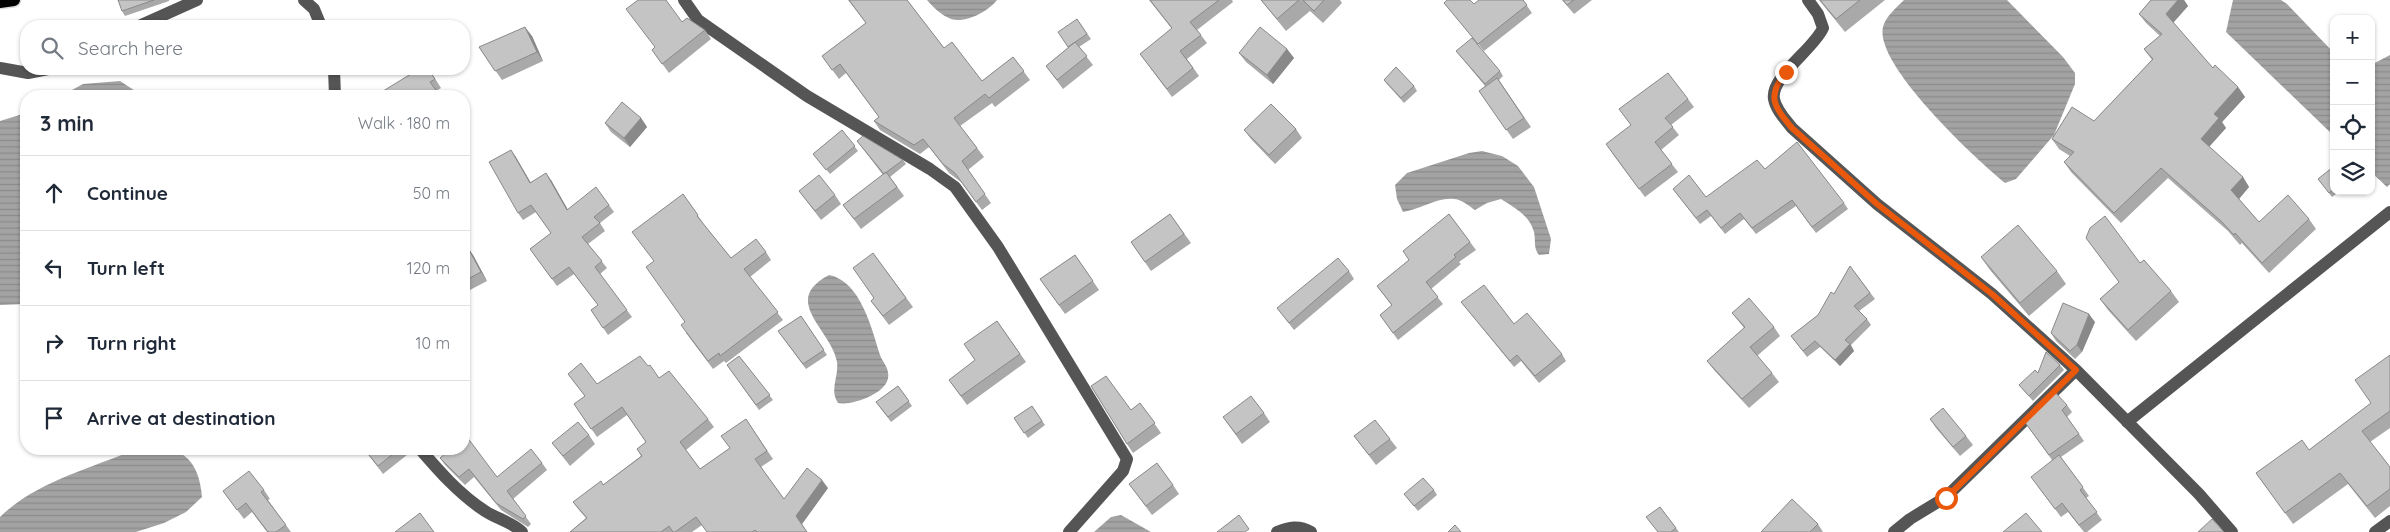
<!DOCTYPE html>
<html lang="en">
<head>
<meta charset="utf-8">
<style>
	body { margin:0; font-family:Quicksand,sans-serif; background:#f2f2f3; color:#1f2937 }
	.controls { position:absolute; right:15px; top:15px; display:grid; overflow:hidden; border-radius:10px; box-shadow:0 1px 4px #0004 }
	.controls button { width:45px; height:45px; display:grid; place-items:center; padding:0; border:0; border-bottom:1px solid #e0e1e3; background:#fff; color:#1f2937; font:25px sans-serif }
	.stop { position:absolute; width:15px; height:15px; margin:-11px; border:4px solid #ea580c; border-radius:50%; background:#fff }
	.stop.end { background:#ea580c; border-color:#fff; box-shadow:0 1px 5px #0008 }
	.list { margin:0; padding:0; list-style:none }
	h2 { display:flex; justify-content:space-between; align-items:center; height:65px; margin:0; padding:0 20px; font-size:21px }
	h2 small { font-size:16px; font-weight:400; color:#747a83 }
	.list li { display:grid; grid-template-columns:32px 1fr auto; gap:15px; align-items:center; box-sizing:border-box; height:75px; padding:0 20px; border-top:1px solid #e0e1e3 }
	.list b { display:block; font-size:19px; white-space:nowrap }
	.list em { font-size:16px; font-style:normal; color:#747a83 }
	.icon { flex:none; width:28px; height:28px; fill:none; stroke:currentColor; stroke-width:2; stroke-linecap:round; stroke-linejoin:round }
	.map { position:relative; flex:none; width:2390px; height:532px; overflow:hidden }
	.search { position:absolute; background:#fff; box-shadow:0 1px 4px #0004; left:20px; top:20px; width:450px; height:55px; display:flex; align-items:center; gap:12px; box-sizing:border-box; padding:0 18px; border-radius:20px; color:#747a83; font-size:19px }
	.panel { position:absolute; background:#fff; box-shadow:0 1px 4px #0004; left:20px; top:90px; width:450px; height:365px; border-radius:20px }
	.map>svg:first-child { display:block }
	.water { fill:url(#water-rules) }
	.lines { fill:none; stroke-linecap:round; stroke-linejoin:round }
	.major-casing { stroke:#dbdbdb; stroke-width:15 }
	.minor { stroke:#555; stroke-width:12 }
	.major { stroke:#000; stroke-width:12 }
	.wall { fill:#a9a9a9 }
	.shaded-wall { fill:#898989 }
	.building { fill:#c4c4c4; stroke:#898989 }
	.route { stroke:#ea580c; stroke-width:6 }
</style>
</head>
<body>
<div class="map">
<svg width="2390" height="532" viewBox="0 0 2390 532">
	<defs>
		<pattern id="water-rules" width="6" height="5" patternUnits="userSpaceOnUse" patternTransform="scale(1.25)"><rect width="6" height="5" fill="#a3a3a3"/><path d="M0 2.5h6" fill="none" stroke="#8b8b8b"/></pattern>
	</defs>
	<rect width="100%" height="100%" fill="#fff"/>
	<path class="water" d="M 927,0 L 997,0 C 989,11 965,24 951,19 C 941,15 934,8 927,0 Z
		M 1904,0 L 2007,0 L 2063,57 L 2075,73 L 2075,84 L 2054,135 L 2016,179 L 2005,183 C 1977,160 1874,65 1883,27 C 1886,16 1896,8 1904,0 Z
		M 2233,0 L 2281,0 L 2287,4 L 2334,53 L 2334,136 L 2226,32 Z
		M 2390,55 L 2390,184 L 2387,187 L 2371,172 L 2371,65 Z
		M 120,81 L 143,96 L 61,96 L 83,84 Z
		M 26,113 L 26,304 L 0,305 L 0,121 Z
		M 1482,151 L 1502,156 L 1518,166 L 1534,187 L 1551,239 L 1549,254 L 1539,255 C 1533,247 1536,242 1534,232 C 1529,215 1515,208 1501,199 L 1487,203 L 1475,210 C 1469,206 1461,199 1454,199 C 1437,197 1419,210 1403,212 L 1397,199 L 1395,185 L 1407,173 L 1469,153 Z
		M 829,275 C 861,281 872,330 880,355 C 882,361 888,367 888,373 C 892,392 853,406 838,403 C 829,389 839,377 837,362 C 831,329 780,301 829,275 Z
		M 136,449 C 176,442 199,455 202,497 L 186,512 L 164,523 L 136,532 L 0,532 L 0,517 C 37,481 90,469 136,449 Z
		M 1121,515 L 1151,532 L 1094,532 L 1111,517 Z"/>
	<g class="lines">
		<defs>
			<path id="major" d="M 0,2 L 14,0"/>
		</defs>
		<use href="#major" class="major-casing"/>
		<path class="minor" d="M 304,0 L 314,9 L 321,26
			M 684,0 L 698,20 L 807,96 L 930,169 L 955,187 L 998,247 L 1127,459 L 1123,471 L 1069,532
			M 1808,0 L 1818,14 L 1823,28 C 1814,49 1770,77 1774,99 C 1776,110 1785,119 1792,128 L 1877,204 L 1992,294 L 2076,370 L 2199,494 L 2232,532
			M 139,26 L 197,0
			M 0,68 L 28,73 L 48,69
			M 334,69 L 335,96
			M 2127,422 L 2390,212
			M 420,449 C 439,471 459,494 485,511 C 497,519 512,522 522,532
			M 1277,532 C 1289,527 1299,525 1311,532
			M 1894,532 L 1910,519 L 1946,497 L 2076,370
			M 2375,532 L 2390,521"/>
		<use href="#major" class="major"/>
	</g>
	<path class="wall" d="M 118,0 L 169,0 L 169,1 L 125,16 L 122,11 Z
		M 848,0 L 907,0 L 944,48 L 982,81 L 1013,57 L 1030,80 L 995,107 L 992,103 L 960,126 L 984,157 L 968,170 L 991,203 L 982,210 L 961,182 L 949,173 L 929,147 L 920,154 L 880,130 L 874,121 L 879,117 L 846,73 L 839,79 L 822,56 L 866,23 Z
		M 1149,0 L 1232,0 L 1233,2 L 1197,30 L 1207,43 L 1187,59 L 1199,76 L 1172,97 L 1140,54 L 1172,29 Z
		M 1261,0 L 1340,0 L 1342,3 L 1323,23 L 1310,11 L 1286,31 Z
		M 1523,0 L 1532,13 L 1484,51 L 1450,10 L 1444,3 L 1474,4 Z
		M 1562,0 L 1592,0 L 1574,14 Z
		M 1819,0 L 1885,0 L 1845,32 Z
		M 2151,0 L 2184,0 L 2188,6 L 2173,23 L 2213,68 L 2238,87 L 2245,97 L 2222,122 L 2226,128 L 2209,147 L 2243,177 L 2249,187 L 2239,199 L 2259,222 L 2309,219 L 2316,229 L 2269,273 L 2242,243 L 2240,245 L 2228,231 L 2168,178 L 2121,223 L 2071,172 L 2064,162 L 2070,156 L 2059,149 L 2052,139 L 2094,121 L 2152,60 L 2144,49 L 2160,36 L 2146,23 L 2139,14 Z
		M 1077,19 L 1091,39 L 1079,47 L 1093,65 L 1063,89 L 1046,66 L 1068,48 Z
		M 682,22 L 705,30 L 711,39 L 669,73 L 652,50 Z
		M 532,36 L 543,61 L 502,80 L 479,47 Z
		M 1287,49 L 1294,58 L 1273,84 L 1246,62 L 1239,53 Z
		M 1456,51 L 1500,71 L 1503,76 L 1499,80 L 1531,127 L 1513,139 L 1479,91 L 1485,86 Z
		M 429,69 L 441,88 L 436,91 L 375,96 Z
		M 1384,80 L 1414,86 L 1417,91 L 1404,103 L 1387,84 Z
		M 1688,99 L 1694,107 L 1671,125 L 1679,135 L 1661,150 L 1678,172 L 1645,197 L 1612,153 Z
		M 641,118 L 647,127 L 630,147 L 611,132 L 605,123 Z
		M 1296,129 L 1302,138 L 1275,164 L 1251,139 L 1244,130 Z
		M 842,130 L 858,151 L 830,174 L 813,154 Z
		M 857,141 L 903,160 L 906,164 L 890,177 L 904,196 L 861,229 L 843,205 L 883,175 Z
		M 511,150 L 530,182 L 551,180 L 568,210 L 609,205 L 614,212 L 600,223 L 605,231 L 588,244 L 607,268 L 600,274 L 632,317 L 608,335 L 591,310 L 598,305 L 574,274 L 557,286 L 530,249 L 551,233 L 536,212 L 523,220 L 518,213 Z
		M 2334,167 L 2334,191 L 2340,191 L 2332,197 L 2318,179 Z
		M 1765,169 L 1844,203 L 1848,209 L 1816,233 L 1796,206 L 1756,234 L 1744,219 L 1725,234 L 1711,216 L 1700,224 L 1673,189 L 1706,197 Z
		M 799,191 L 835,195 L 841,204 L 821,220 Z
		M 683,194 L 703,223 L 702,223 L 731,258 L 766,252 L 771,260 L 750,277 L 783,320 L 726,363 L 724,361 L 713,369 L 686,333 L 685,322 L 654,262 Z
		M 1170,214 L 1191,243 L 1151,271 L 1131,242 Z
		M 1449,214 L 1476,250 L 1459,262 L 1461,264 L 1431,289 L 1443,304 L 1398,340 L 1380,315 L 1392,306 L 1377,286 L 1409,260 Z
		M 2086,238 L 2140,263 L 2171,291 L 2179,302 L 2136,341 L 2108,310 L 2100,299 L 2119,282 Z
		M 464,248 L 473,255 L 487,281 L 470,290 L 464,282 Z
		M 873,253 L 913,307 L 889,325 L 871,301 L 874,298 Z
		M 1075,255 L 1099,290 L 1065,314 L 1040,279 Z
		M 1981,257 L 2057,271 L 2066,284 L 2029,316 L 1990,270 Z
		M 1850,266 L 1875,299 L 1859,311 L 1867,319 L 1871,325 L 1851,345 L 1854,351 L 1840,366 L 1820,347 L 1807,357 L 1791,336 L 1818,315 L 1834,294 Z
		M 1349,271 L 1354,279 L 1294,330 L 1277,308 Z
		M 1461,302 L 1514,324 L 1562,354 L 1566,361 L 1539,383 L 1521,361 L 1514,367 Z
		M 1732,313 L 1774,327 L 1780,336 L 1757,356 L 1772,373 L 1779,382 L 1749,408 L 1714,370 L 1707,361 L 1744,328 Z
		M 801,316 L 827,355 L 806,369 L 778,331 Z
		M 997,321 L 1026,362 L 967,405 L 949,380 L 975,361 Z
		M 2095,322 L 2082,352 L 2075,359 L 2056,341 L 2051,333 Z
		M 2390,355 L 2390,428 L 2370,442 L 2390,467 L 2390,506 L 2375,518 L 2348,484 L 2293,524 L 2256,473 L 2309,450 L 2371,403 Z
		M 739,356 L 773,400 L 759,410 L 727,365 Z
		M 2060,365 L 2064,370 L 2033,401 L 2019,385 L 2038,373 Z
		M 648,366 L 659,378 L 708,419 L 714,427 L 686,450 L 700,469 L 730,448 L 746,419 L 773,459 L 761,467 L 784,499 L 828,488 L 802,524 L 807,532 L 707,532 L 702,525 L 692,532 L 570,532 L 586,518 L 579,510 L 573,502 L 603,485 L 641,456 L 637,449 L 646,442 L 627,415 L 597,437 L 574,404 L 585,396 L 568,374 L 597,384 Z
		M 898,386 L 912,406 L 891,422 L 876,402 Z
		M 1140,403 L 1161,433 L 1133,453 L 1127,444 L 1131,410 Z
		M 2067,405 L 2072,412 L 2067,417 L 2084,441 L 2061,457 L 2089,496 L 2086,498 L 2102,520 L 2087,532 L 2084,532 L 2068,512 L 2061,517 L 2037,485 L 2052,460 L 2024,421 Z
		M 1032,406 L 1045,425 L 1028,438 L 1014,418 Z
		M 1264,413 L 1270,422 L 1242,444 L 1223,417 Z
		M 1930,419 L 1966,436 L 1973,445 L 1960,456 L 1936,428 Z
		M 589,435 L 595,444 L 570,466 L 552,443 Z
		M 1354,436 L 1390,439 L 1397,448 L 1376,465 Z
		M 364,449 L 413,449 L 412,451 L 383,474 Z
		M 440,458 L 497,477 L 542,463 L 547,470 L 513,499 L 531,524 L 528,527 L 501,510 L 474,477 L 465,485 L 445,465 Z
		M 1129,484 L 1173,485 L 1179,494 L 1152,515 Z
		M 264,490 L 270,499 L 268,500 L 291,532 L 267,532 L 252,512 L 244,519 L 223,491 Z
		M 1434,490 L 1437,495 L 1418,511 L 1404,494 Z
		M 1660,507 L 1679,532 L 1657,532 Z
		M 1818,524 L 1823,532 L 1761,532 Z"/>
	<path class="shaded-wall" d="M 2178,0 L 2184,0 L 2188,6 L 2172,24 L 2166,14 Z
		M 525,27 L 532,36 L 543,61 L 537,52 Z
		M 1287,49 L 1294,58 L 1273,84 L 1267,75 Z
		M 2238,87 L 2245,97 L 2222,122 L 2226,128 L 2207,149 L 2201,139 L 2214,114 Z
		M 641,118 L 647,127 L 630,147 L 624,138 Z
		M 511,150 L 516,157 L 535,190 L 530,183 Z
		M 546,173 L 551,180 L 572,217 L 567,210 Z
		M 2243,177 L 2249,187 L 2238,200 L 2231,190 Z
		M 467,246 L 473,255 L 487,281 L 481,272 Z
		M 2089,314 L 2095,322 L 2082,352 L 2077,345 Z
		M 1850,344 L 1854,351 L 1840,366 L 1835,360 Z
		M 822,480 L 828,488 L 802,524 L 796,516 Z"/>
	<path class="building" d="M 118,0 L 154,0 L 122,11 Z
		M 638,0 L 666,0 L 682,22 L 687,18 L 705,30 L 662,64 L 652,50 L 655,47 L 626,9 Z
		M 849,0 L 907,0 L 944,48 L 952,42 L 982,81 L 1013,57 L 1024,71 L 989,98 L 985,94 L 954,118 L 977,148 L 962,161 L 985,194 L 976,202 L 955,173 L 943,164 L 923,139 L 914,145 L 874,121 L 879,117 L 840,64 L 832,70 L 822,56 L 866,23 Z
		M 1150,0 L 1219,0 L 1190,22 L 1201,35 L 1180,51 L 1193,68 L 1167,89 L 1140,54 L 1172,28 Z
		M 1261,0 L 1299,0 L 1277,19 Z
		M 1303,0 L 1324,0 L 1314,11 Z
		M 1447,0 L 1470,0 L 1474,4 L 1479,0 L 1523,0 L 1527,5 L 1478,44 L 1444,3 Z
		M 1563,0 L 1574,0 L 1567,5 Z
		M 1820,0 L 1860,0 L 1836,19 Z
		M 2151,0 L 2178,0 L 2166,14 L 2213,68 L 2215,65 L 2238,87 L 2214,114 L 2219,118 L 2201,139 L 2243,177 L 2231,190 L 2259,222 L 2288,195 L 2309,219 L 2262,263 L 2235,233 L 2234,235 L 2221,221 L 2161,168 L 2114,213 L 2064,162 L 2074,152 L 2052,139 L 2072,107 L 2094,121 L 2153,59 L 2144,49 L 2162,34 L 2139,14 Z
		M 1077,19 L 1087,34 L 1068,47 L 1058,32 Z
		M 525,27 L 537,52 L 495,71 L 479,47 Z
		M 1260,27 L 1287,49 L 1267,75 L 1239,53 Z
		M 1472,38 L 1500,71 L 1485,84 L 1456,51 Z
		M 1075,42 L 1087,56 L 1057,80 L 1046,66 Z
		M 1396,67 L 1414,86 L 1401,98 L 1384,80 Z
		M 419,69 L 428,69 L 435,79 L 430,82 L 440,96 L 375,96 Z
		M 1668,73 L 1688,99 L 1665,118 L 1673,127 L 1655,142 L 1672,164 L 1639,189 L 1606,144 L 1631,125 L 1619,109 Z
		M 1497,78 L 1524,118 L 1506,130 L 1479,91 Z
		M 622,102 L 641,118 L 624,138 L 605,123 Z
		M 1271,104 L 1296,129 L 1269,155 L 1244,130 Z
		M 842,130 L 855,146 L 826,170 L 813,154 Z
		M 863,136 L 903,160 L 884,174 L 857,141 Z
		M 1797,142 L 1844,203 L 1812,227 L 1792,200 L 1752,228 L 1740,213 L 1721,228 L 1707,210 L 1696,218 L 1673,189 L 1689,175 L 1706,197 L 1757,160 L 1765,169 Z
		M 511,150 L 530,183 L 546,173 L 567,210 L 596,187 L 609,205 L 594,217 L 600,223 L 582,237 L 602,261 L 595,267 L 627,310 L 603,328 L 591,310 L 598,305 L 569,267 L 552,279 L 530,249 L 551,233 L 531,205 L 518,213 L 489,162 Z
		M 2333,167 L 2334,189 L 2329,193 L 2318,179 Z
		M 886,172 L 897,187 L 854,219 L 843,205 Z
		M 819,175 L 835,195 L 815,211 L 799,191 Z
		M 683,194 L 698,215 L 697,216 L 731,258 L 756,239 L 766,252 L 744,269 L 778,312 L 720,356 L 719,353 L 708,361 L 681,325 L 685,322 L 646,267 L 654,261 L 632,232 Z
		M 1170,214 L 1184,234 L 1145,262 L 1131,242 Z
		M 1449,214 L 1470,242 L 1454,255 L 1456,257 L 1426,282 L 1438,297 L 1393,333 L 1380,315 L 1392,305 L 1377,286 L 1409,260 L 1403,251 Z
		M 2105,216 L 2140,263 L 2144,260 L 2171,291 L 2128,330 L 2100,299 L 2119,282 L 2086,238 L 2090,228 Z
		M 2018,225 L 2057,271 L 2020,303 L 1981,257 Z
		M 467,246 L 481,272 L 464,281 L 464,248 Z
		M 873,253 L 906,298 L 883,316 L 871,301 L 874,298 L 853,268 Z
		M 1075,255 L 1093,281 L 1059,305 L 1040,279 Z
		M 1338,258 L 1349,271 L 1289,323 L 1277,308 Z
		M 1850,266 L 1870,293 L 1854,306 L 1867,319 L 1845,340 L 1850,344 L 1835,360 L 1815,341 L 1803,351 L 1791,336 L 1818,315 L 1831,292 L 1834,294 Z
		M 1484,285 L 1514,324 L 1527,313 L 1562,354 L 1535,376 L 1517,355 L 1510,361 L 1461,302 Z
		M 1749,298 L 1774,327 L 1750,347 L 1772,373 L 1742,399 L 1707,361 L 1745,327 L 1732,313 Z
		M 2063,303 L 2089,314 L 2077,345 L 2070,351 L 2051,333 Z
		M 801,316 L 824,350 L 803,364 L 778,331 Z
		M 997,321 L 1020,354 L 961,396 L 949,380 L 975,360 L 964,344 Z
		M 2046,352 L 2060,365 L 2029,396 L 2019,385 L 2035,370 L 2038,373 Z
		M 2390,355 L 2390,411 L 2362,431 L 2390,467 L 2390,489 L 2367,506 L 2340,473 L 2285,513 L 2256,473 L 2302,440 L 2309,450 L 2371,403 L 2355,380 Z
		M 640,356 L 648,366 L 650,365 L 659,378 L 669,371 L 708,419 L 680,442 L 700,469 L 730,448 L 721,436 L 746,419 L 767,451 L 755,459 L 784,499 L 807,468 L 822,480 L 796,516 L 807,532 L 757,532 L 755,530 L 752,532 L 707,532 L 696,517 L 675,532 L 673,532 L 669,526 L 661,532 L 570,532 L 587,518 L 573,502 L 601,481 L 603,485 L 642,456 L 637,449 L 646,442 L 622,407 L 591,429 L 574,404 L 585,396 L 568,374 L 581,363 L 597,384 Z
		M 739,356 L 770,395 L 756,405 L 727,365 Z
		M 1106,376 L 1131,410 L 1140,403 L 1155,423 L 1127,444 L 1091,386 Z
		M 898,386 L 909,401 L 888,417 L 876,402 Z
		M 2054,391 L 2067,405 L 2062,410 L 2079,434 L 2049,455 L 2024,421 Z
		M 1251,396 L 1264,413 L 1236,434 L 1223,417 Z
		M 1032,406 L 1042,421 L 1024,433 L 1014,418 Z
		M 1943,408 L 1966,436 L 1953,447 L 1930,419 Z
		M 1375,420 L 1390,439 L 1369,455 L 1354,436 Z
		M 578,422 L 589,435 L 563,456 L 552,443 Z
		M 467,437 L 497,477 L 531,449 L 542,463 L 507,491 L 526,516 L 523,519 L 496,503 L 469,469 L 459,477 L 440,458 L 451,449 L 464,449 L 464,439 Z
		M 364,449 L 399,449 L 378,466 Z
		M 2059,455 L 2083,487 L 2080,490 L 2097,512 L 2079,525 L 2062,503 L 2055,509 L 2031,477 Z
		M 1157,463 L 1173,485 L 1146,506 L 1129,484 Z
		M 249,471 L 264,490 L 261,492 L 286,525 L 276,532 L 268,532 L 246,503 L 237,510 L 223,491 Z
		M 1423,478 L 1434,490 L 1414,506 L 1404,494 Z
		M 1792,499 L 1818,524 L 1810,532 L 1761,532 Z
		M 1660,507 L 1676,528 L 1671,532 L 1658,532 L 1646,517 Z
		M 420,513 L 434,532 L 395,532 Z
		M 2026,513 L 2042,532 L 2003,532 Z
		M 1239,515 L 1249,529 L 1245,532 L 1217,532 Z
		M 2212,519 L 2224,532 L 2198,532 Z
		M 1455,525 L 1461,532 L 1448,532 Z"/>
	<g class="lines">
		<path class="route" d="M 1786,72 C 1766,97 1774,106 1792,128 L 1877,204 L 1992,294 L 2076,370 L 1946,498"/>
	</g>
</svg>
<div class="controls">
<button>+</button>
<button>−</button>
<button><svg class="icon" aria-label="locate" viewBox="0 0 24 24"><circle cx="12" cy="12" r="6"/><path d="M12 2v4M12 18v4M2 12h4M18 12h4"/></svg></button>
<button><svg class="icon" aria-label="layers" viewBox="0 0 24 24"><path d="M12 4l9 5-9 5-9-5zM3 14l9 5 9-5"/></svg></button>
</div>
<div class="stop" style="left:1946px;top:498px"></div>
<div class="stop end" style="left:1786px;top:72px"></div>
<div class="search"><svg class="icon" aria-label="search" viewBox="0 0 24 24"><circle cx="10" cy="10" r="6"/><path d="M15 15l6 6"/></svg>Search here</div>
<section class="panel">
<h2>3 min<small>Walk · 180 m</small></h2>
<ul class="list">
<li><svg class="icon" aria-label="ahead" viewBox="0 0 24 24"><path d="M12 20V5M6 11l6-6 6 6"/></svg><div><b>Continue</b></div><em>50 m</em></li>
<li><svg class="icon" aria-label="left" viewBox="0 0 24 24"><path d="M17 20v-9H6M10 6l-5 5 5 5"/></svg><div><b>Turn left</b></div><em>120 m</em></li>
<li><svg class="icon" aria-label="right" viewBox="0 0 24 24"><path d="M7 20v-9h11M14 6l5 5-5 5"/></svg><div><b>Turn right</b></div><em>10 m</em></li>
<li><svg class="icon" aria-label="arrive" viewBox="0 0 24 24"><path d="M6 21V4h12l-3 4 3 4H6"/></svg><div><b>Arrive at destination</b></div></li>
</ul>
</section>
</div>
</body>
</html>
